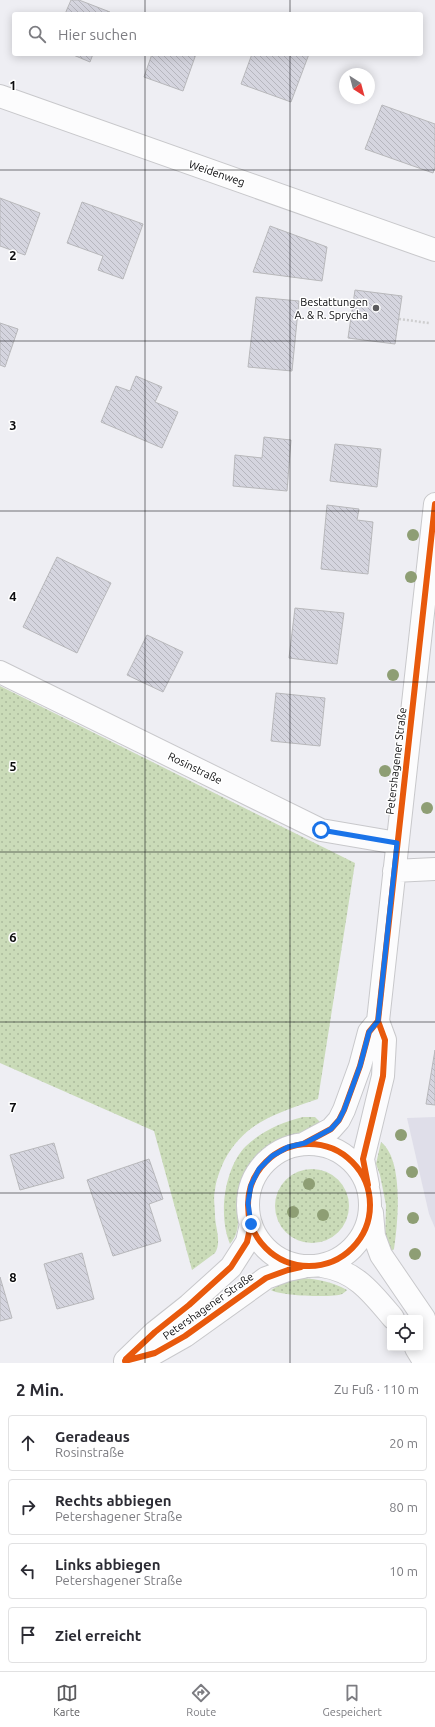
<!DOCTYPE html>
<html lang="de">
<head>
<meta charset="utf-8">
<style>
	body { margin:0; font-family:Ubuntu,sans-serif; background:#f2f2f3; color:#2b2b33 }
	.controls { position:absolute; right:12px; bottom:12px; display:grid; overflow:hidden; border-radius:4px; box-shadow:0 2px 10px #0003 }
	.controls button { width:36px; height:36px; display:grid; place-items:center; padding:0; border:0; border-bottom:1px solid #e1e1e2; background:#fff; color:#2b2b33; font:20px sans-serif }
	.compass { position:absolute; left:339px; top:68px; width:36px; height:36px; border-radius:50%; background:#fff; box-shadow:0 2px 10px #0003; rotate:144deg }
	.stop { position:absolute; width:12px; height:12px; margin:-9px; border:3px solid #1a73e8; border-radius:50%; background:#fff }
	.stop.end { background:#1a73e8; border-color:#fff; box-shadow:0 1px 4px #0008 }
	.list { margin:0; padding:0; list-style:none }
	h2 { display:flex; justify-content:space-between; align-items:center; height:52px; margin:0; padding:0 16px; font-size:17px }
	h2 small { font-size:13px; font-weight:400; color:#7c7c81 }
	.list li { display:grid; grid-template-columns:26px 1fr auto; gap:12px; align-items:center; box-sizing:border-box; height:56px; margin:0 8px 8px; padding:0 8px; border:1px solid #e1e1e2; border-radius:4px }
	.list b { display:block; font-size:15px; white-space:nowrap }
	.list p { margin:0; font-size:13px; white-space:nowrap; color:#7c7c81 }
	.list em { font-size:13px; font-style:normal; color:#7c7c81 }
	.icon { flex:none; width:22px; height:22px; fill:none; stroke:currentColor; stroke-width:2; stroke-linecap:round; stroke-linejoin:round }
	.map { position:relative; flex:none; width:435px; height:1363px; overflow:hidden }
	.search { position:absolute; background:#fff; box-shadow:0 2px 10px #0003; left:12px; right:12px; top:12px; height:44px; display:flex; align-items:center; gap:10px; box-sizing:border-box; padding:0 14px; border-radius:4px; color:#7c7c81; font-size:15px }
	.sheet { height:308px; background:#fff }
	nav { display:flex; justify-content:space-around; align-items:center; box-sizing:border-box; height:56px; border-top:1px solid #e1e1e2; background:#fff; font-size:11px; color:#7c7c81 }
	nav a { display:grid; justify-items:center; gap:2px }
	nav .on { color:#5b5b5e }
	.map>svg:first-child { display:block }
	.built { fill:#dfdee9 }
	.grass { fill:url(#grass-dots) }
	.building { fill:url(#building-back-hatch); stroke:#b8b8bb }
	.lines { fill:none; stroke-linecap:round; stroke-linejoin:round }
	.minor-casing { stroke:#c8c8cb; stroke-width:24 }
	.path { stroke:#cececf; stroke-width:2.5; stroke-dasharray:2 2; stroke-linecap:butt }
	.minor { stroke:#fcfcfd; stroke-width:22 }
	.cycleway-casing { stroke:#fff; stroke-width:8 }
	.cycleway { stroke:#e8590c; stroke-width:6 }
	.tree { fill:#8e9e74 }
	.route { stroke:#1a73e8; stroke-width:5 }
	.grid { fill:none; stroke:#0c0c0e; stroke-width:1; stroke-opacity:0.55 }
	.poi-dot { fill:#5b5b5e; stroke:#fff; stroke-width:1.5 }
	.labels { text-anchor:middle; stroke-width:3; stroke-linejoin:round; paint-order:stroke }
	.street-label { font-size:11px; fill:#0c0c0e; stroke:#fff }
	.poi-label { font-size:11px; fill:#0c0c0e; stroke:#fff; text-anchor:end }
	.grid-label { font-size:13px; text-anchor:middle; font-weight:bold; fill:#0c0c0e; stroke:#fff; stroke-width:3; stroke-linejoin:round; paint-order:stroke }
</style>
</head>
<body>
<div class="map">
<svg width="435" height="1363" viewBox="0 0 435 1363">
	<defs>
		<pattern id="grass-dots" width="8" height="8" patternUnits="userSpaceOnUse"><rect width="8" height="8" fill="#cadbb8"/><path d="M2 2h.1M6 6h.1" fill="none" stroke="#acbb9d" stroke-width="1.8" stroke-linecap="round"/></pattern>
		<pattern id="building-back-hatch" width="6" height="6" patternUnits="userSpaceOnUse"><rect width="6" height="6" fill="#d5d5df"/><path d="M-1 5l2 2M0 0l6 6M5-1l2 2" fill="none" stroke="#b6b6be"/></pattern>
	</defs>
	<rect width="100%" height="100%" fill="#eeeef3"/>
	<path class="built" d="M 435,1117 L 435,1228 L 429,1214 L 407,1118 Z"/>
	<path class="grass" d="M 0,686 L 355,863 L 318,1099 C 278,1113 245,1121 224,1161 C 220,1170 216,1180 215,1190 C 213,1198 215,1207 215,1215 C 215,1227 222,1242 215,1253 L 192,1270 L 154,1131 L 0,1063 Z
		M 303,1117 L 315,1117 L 320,1122 C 312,1127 305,1131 296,1134 C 292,1135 287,1136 284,1137 C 263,1146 240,1174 238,1196 C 237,1212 242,1231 230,1244 C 218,1216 224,1168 246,1146 C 262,1131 282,1122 303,1117 Z
		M 381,1142 C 404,1160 398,1222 394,1249 L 390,1252 L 385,1240 L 386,1205 L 380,1175 L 376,1164 Z
		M275 1206a37 37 0 1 1 74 0a37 37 0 1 1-74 0Z
		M 302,1278 C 318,1279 333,1282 347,1290 C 346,1291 344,1293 342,1294 C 334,1298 279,1296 271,1290 L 281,1284 Z"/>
	<path class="building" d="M 71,0 L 79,0 L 110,12 L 109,14 L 65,14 Z
		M 71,54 L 93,54 L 90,62 Z
		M 152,54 L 196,54 L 183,91 L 144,77 Z
		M 252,54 L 309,54 L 291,102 L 241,84 Z
		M 382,105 L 435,124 L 435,167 L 433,173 L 365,149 Z
		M 0,198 L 40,213 L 25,255 L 0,246 Z
		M 82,202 L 143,224 L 123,279 L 98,270 L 103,256 L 67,243 Z
		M 270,226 L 327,247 L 322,281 L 253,272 Z
		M 355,290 L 402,296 L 395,344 L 348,338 Z
		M 256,297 L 299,301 L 292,371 L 248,367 Z
		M 0,323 L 18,329 L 5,367 L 0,365 Z
		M 136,376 L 162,387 L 155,402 L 178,412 L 162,448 L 101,422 L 116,386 L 130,391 Z
		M 264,437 L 291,440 L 287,491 L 233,486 L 235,455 L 262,458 Z
		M 335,444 L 381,449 L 377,487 L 330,481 Z
		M 327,505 L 359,509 L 357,520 L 373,522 L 368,574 L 321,569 Z
		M 57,557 L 111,583 L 77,653 L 23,627 Z
		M 295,608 L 344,613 L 337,664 L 289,658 Z
		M 147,635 L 183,652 L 163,692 L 127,675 Z
		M 276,693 L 325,698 L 320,746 L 271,741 Z
		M 435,1050 L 435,1105 L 426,1104 Z
		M 54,1143 L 64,1178 L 20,1190 L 10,1155 Z
		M 149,1159 L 163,1199 L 149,1204 L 161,1241 L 113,1256 L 87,1180 Z
		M 82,1253 L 94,1299 L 57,1309 L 44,1264 Z
		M 0,1277 L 12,1318 L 0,1321 Z"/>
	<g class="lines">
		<defs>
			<path id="minor" d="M 0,96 L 435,250
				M 0,672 L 321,830 L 397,843
				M 394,871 L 435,869
				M 305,1143 L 331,1129 L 339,1120 L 344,1110 L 360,1066 L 369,1032 L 378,1021
				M248 1205a61 61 0 1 1 122 0a61 61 0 1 1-122 0Z
				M 368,1185 L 363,1159 L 383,1076 L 385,1040 L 378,1021 L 435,504
				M 372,1213 L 374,1236 L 381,1255 L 424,1318 L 435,1353
				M 322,1266 C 356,1271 372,1293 393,1318
				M 416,1348 L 425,1363
				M 126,1360 L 155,1332 L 189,1305 L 231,1267 L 247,1242 L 251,1224
				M 125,1361 L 155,1353 L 185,1336 L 266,1278 L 288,1270 L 303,1267"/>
		</defs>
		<use href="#minor" class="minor-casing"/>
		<path class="path" d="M 399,319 L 429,323"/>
		<use href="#minor" class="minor"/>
		<defs>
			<path id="cycleway" d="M 305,1143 L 331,1129 L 339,1120 L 344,1110 L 360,1066 L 369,1032 L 378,1021
				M248 1205a61 61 0 1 1 122 0a61 61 0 1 1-122 0Z
				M 368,1185 L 363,1159 L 383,1076 L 385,1040 L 378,1021 L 435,504
				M 126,1359 L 155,1332 L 189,1305 L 231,1267 L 247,1242 L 251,1224
				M 125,1361 L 155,1353 L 185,1336 L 266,1278 L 288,1270 L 301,1267"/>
		</defs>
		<use href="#cycleway" class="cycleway-casing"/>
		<use href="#cycleway" class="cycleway"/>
	</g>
	<g class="tree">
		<circle cx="413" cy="535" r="6"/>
		<circle cx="411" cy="577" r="6"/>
		<circle cx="393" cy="675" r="6"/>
		<circle cx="385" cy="771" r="6"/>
		<circle cx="427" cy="808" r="6"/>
		<circle cx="401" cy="1135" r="6"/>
		<circle cx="412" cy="1172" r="6"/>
		<circle cx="309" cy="1184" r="6"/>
		<circle cx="293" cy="1212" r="6"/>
		<circle cx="323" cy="1215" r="6"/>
		<circle cx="413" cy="1218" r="6"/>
		<circle cx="415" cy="1254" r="6"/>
	</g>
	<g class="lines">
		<path class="route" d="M 251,1224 L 248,1203 L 251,1185 L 259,1169 L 272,1156 L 288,1147 L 305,1143 L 331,1129 L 339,1120 L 344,1110 L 360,1066 L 369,1032 L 378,1021 L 397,843 L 321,830"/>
	</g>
	<path class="grid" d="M 145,0 L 145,14M 290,0 L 290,14M 145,54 L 145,1363M 290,54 L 290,1363M 0,170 L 435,170M 0,341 L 435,341M 0,511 L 435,511M 0,682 L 435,682M 0,852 L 435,852M 0,1022 L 435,1022M 0,1193 L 435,1193"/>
	<circle class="poi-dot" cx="376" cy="308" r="4"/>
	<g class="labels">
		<g class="street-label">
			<text transform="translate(217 173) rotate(19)" y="4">Weidenweg</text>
			<text transform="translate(396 761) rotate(-83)" y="4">Petershagener Straße</text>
			<text transform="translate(195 768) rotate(26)" y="4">Rosinstraße</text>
			<text transform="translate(208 1306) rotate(-35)" y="4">Petershagener Straße</text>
		</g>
		<g class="poi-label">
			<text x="368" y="306">Bestattungen<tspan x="368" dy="13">A. &amp; R. Sprycha</tspan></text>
		</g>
	</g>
	<g class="grid-label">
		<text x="13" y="90">1</text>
		<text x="13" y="260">2</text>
		<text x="13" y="430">3</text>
		<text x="13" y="601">4</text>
		<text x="13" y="771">5</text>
		<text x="13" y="942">6</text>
		<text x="13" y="1112">7</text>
		<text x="13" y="1282">8</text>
	</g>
</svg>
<div class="controls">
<button><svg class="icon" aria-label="locate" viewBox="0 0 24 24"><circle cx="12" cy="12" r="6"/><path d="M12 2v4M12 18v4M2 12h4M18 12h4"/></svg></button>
</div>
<svg class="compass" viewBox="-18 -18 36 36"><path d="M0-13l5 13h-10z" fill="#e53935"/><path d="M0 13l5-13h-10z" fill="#7c7c81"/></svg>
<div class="stop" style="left:321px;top:830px"></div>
<div class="stop end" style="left:251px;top:1224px"></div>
<div class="search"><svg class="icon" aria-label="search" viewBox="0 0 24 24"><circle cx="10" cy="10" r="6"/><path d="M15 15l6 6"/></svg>Hier suchen</div>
</div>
<section class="sheet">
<h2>2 Min.<small>Zu Fuß · 110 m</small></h2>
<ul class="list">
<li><svg class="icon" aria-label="ahead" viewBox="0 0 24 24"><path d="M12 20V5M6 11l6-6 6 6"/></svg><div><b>Geradeaus</b><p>Rosinstraße</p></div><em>20 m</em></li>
<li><svg class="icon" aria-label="right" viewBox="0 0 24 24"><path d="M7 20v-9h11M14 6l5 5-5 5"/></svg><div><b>Rechts abbiegen</b><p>Petershagener Straße</p></div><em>80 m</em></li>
<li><svg class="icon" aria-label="left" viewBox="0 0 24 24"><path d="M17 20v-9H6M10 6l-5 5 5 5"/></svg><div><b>Links abbiegen</b><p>Petershagener Straße</p></div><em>10 m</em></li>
<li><svg class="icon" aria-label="arrive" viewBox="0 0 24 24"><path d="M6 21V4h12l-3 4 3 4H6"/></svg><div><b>Ziel erreicht</b></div></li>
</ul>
</section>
<nav>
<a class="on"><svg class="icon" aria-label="map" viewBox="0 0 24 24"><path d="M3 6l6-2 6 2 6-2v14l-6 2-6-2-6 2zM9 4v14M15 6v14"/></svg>Karte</a>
<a><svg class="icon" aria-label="directions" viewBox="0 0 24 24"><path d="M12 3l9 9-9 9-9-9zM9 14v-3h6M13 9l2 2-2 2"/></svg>Route</a>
<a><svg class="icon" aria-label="saved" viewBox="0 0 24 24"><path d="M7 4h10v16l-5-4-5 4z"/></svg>Gespeichert</a>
</nav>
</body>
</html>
